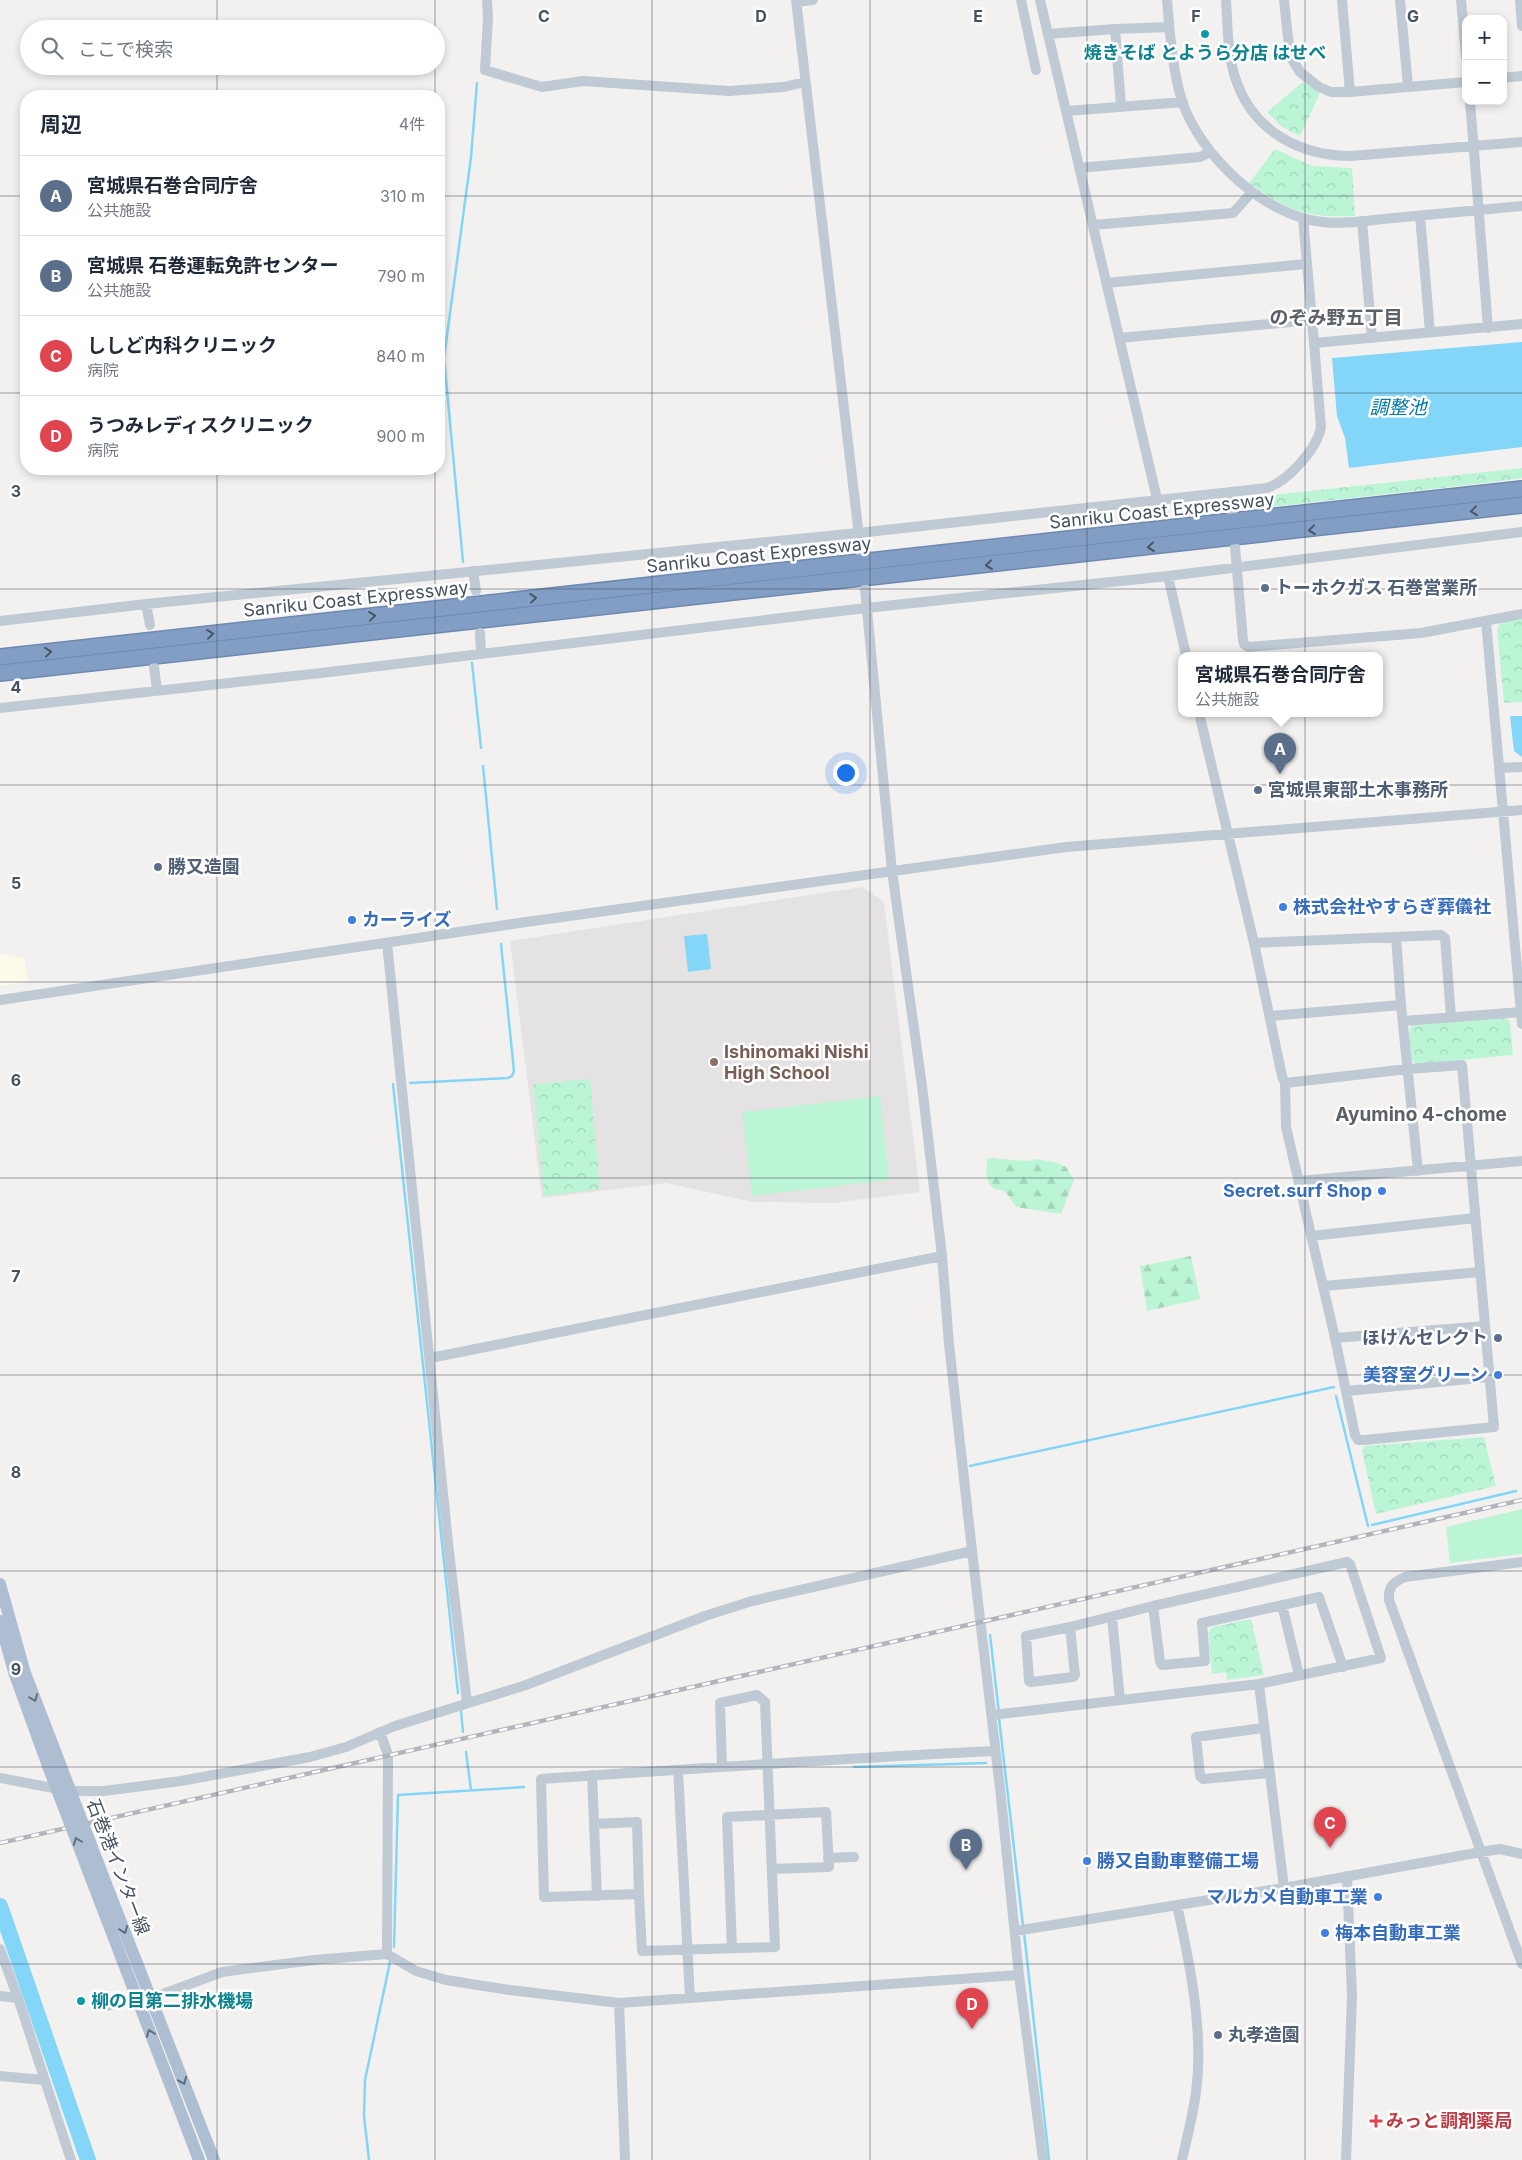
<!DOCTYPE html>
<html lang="ja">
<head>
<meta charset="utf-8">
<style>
	body { margin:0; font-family:Inter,"Noto Sans JP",sans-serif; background:#f2f2f3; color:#1f2937 }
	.controls { position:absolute; right:15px; top:15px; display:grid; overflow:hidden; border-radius:10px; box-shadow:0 2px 8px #0003 }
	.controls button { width:45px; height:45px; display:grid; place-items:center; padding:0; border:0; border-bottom:1px solid #e0e1e3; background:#fff; color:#1f2937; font:25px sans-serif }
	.you { position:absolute; left:845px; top:772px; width:18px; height:18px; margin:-12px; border:4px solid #fff; border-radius:50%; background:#1a73e8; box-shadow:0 0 0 8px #1a73e833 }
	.badge { display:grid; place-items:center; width:32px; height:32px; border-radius:50%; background:#045dfa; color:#fff; font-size:16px; font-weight:700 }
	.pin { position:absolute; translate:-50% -41px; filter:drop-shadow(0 1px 2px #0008) }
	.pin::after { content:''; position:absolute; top:26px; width:18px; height:15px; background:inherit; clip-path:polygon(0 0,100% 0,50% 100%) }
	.popup { position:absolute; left:1178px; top:652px; width:205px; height:65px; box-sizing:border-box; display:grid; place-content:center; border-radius:10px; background:#fff; filter:drop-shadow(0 1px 4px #0005); font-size:16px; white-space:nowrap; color:#747a83 }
	.popup b { font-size:19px; color:#1f2937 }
	.popup::after { content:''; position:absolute; left:50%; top:100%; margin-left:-10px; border:10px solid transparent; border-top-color:#fff }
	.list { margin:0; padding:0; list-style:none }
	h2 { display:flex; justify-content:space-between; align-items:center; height:65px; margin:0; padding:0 20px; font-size:21px }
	h2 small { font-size:16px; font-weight:400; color:#747a83 }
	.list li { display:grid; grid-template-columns:32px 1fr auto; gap:15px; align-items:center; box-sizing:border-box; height:80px; padding:0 20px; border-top:1px solid #e0e1e3 }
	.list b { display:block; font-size:19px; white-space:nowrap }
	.list p { margin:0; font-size:16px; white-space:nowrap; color:#747a83 }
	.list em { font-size:16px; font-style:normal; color:#747a83 }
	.icon { flex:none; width:28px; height:28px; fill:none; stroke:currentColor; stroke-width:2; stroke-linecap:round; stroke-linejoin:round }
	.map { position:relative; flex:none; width:1522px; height:2160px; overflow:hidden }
	.search { position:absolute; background:#fff; box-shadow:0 2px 8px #0003; left:20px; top:20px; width:425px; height:55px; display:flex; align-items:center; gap:12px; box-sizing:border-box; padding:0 18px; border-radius:28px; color:#747a83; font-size:19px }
	.panel { position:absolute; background:#fff; box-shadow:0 2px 8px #0003; left:20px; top:90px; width:425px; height:385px; border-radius:20px }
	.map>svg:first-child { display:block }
	.commercial { fill:#fefaea }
	.education { fill:#e4e2e2 }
	.grass { fill:#bbf5d6 }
	.forest { fill:url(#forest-firs) }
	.park { fill:url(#park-crowns) }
	.water { fill:#83d6f7 }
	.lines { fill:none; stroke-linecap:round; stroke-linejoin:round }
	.stream { stroke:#83d6f7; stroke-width:2.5 }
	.river { stroke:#83d6f7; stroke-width:16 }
	.minor-tunnel { stroke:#d0d1d3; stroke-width:10; stroke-dasharray:10 5; stroke-linecap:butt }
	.highway-casing { stroke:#6e89b1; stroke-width:18 }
	.minor { stroke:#c0cad4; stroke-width:10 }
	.major { stroke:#adbdd2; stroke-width:12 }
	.highway { stroke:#839ec5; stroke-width:15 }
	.rail-casing { stroke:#b2b5bc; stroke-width:4.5 }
	.rail { stroke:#fff; stroke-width:2.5; stroke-dasharray:8; stroke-linecap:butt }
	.major-bridge { stroke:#adbdd2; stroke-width:12 }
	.oneway { stroke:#495666 }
	.oneway2 { stroke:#606d7d }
	.grid { fill:none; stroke:#465261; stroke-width:1; stroke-opacity:0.55 }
	.culture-dot { fill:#0f9aa8; stroke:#fff; stroke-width:2 }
	.service-dot { fill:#5c6f8a; stroke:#fff; stroke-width:2 }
	.shop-dot { fill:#3f7fe0; stroke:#fff; stroke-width:2 }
	.education-dot { fill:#8d6e63; stroke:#fff; stroke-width:2 }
	.health-dot { fill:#e0444e; stroke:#fff; stroke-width:2 }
	.labels { text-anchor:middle; stroke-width:5; stroke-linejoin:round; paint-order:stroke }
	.culture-label { font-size:18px; font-weight:bold; fill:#0d838f; stroke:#fff }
	.street-label { font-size:18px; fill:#465261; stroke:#fff }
	.service-label { font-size:18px; font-weight:bold; fill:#4e5e75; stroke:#fff; text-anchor:start }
	.shop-label { font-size:18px; font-weight:bold; fill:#366cbe; stroke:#fff; text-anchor:start }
	.education-label { font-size:18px; font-weight:bold; fill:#785e54; stroke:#fff; text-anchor:start }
	.health-label { font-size:18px; font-weight:bold; fill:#be3a42; stroke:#fff; text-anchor:start }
	.neighbourhood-label { font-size:19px; font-weight:bold; fill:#5c6067; stroke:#fff }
	.water-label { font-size:19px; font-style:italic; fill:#0279a9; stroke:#fff }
	.grid-label { font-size:16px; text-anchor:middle; font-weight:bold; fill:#465261; stroke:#fff; stroke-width:5; stroke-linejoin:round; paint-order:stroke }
</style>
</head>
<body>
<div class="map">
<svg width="1522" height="2160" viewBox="0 0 1522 2160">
	<defs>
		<pattern id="forest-firs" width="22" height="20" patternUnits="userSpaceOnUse" patternTransform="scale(1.25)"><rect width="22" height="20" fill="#bbf5d6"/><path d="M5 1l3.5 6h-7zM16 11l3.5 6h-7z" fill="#a2d4ba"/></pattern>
		<pattern id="park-crowns" width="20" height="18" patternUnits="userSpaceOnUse" patternTransform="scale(1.25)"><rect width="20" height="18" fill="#bbf5d6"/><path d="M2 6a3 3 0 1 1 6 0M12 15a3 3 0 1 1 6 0" fill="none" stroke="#a2d4ba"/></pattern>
	</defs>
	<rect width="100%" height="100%" fill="#f3f1f0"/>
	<path class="commercial" d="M 0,954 L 24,958 L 28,982 L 0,986 Z"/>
	<path class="education" d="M 862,887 L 884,902 L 920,1192 L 833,1203 L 753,1202 L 666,1183 L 542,1198 L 510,941 Z"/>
	<path class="grass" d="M 880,1096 L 889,1180 L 752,1196 L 742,1112 Z
		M 1522,1509 L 1522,1554 L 1450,1563 L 1446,1527 Z"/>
	<path class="forest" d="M 988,1158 L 1028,1161 L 1037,1159 L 1058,1163 L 1066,1167 L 1074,1180 L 1061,1214 L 1016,1207 C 1012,1202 1009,1194 1003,1191 C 1001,1189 997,1190 995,1189 C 984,1183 986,1168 988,1158 Z
		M 1191,1256 L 1200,1299 L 1147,1311 L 1140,1266 Z"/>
	<path class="park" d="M 1303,82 L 1320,93 L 1300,136 L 1282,127 L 1267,112 Z
		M 1275,149 L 1312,166 L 1352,168 L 1355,216 C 1306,218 1288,211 1249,183 Z
		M 1522,468 L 1522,478 L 1486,483 L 1242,510 L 1240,503 L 1245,498 Z
		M 1522,619 L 1522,702 L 1504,703 L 1497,629 L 1501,622 Z
		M 1504,1017 L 1510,1021 L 1513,1055 L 1416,1064 L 1411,1059 L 1409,1031 L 1412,1025 Z
		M 590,1079 L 600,1189 L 544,1196 L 533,1084 Z
		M 1484,1437 L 1496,1486 L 1376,1514 L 1362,1451 L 1365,1446 Z
		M 1251,1619 L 1264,1675 L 1227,1680 L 1226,1672 L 1212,1674 L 1208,1632 L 1213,1627 Z"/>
	<path class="water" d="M 1522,342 L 1522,447 L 1349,468 L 1345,438 L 1337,416 L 1332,358 Z
		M 1510,716 L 1522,716 L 1522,757 L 1514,751 Z
		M 707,934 L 711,969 L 688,972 L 684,936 Z"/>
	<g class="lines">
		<path class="stream" d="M 463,562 L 444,358 L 471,157 L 477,83
			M 472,663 L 481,748
			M 483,766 L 497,909
			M 410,1083 L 508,1078 L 512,1076 L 514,1071 L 501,944
			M 393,1084 L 458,1693
			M 1336,1396 L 1368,1526
			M 970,1466 L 1334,1387
			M 1372,1525 L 1516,1491
			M 990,1635 L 999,1713
			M 461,1711 L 463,1732
			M 999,1718 L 1023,1926
			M 466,1752 L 471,1790
			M 854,1767 L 986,1763
			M 1024,1932 L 1049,2160
			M 394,1947 L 398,1795 L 524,1787
			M 369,2160 L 364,2116 L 365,2080 L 390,1962"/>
		<path class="river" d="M 0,1906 L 88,2160"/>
		<path class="minor-tunnel" d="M 121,2002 L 163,1994"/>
		<defs>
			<path id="highway" d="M 0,657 L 1522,489
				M 0,673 L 1522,505"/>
		</defs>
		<use href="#highway" class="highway-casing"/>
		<path class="minor" d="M 487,0 L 488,18 L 485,70 L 542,87 L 583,81 L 729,91 L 784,87 L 805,82
			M 796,0 L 861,553
			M 1021,0 L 1036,70
			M 1040,0 L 1157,499
			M 1167,0 C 1170,34 1172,68 1182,101 C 1200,155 1264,216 1322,222 C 1345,225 1370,220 1394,218 C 1436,214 1479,210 1522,206
			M 1226,0 C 1228,27 1227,57 1237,83 C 1255,132 1301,156 1351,156 L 1522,142
			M 1284,0 L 1290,56 L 1300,72 L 1319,87 L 1331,92 L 1350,92 L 1466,82
			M 1342,0 L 1350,92
			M 1400,0 L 1408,86
			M 1461,0 L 1466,57
			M 1520,0 L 1522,26
			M 797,2 L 813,0
			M 1115,29 L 1121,106
			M 1048,34 L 1115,29 L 1169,27
			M 1503,78 L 1522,76
			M 1470,101 L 1488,328
			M 1067,111 L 1183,102
			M 1079,168 L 1200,157 L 1210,152
			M 1420,216 L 1430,332
			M 1303,218 L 1314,343
			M 1362,221 L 1372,338
			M 1093,225 L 1233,213 L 1252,192
			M 1106,283 L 1306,264
			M 1119,338 L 1312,320
			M 1229,492 L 1232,512
			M 1235,547 L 1243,640 L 1244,644 L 1248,647 L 1421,633 L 1522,614
			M 473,571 L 476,591
			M 1168,576 L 1186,655
			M 865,589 L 892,871 L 922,1086 L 942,1256 L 949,1344 L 972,1551 L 1000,1788 L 1019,1975 L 1043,2160
			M 146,604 L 150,625
			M 0,621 L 146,604 L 858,533 L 1267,488 C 1288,481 1317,449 1321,427 L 1314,343 L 1522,324
			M 1486,621 L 1522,1024
			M 480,633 L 481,653
			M 154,667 L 157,690
			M 0,708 L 321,673 L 866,608 L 1168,576 L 1522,532
			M 1199,713 L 1254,943 L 1282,1076 L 1285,1083 L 1286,1127 L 1335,1338 L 1355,1435 L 1358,1440 L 1365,1440 L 1494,1427 L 1462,1065 L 1408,1069 L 1285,1083
			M 1499,768 L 1522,767
			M 1396,937 L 1401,1005 L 1418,1171
			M 387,943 L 449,1552 L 467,1702
			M 1254,943 L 1441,935 L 1445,938 L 1451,1017
			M 0,1000 L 519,923 L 1066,847 L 1522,810
			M 1270,1016 L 1401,1005
			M 1403,1021 L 1522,1012
			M 1299,1181 L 1522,1161
			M 1311,1236 L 1475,1218
			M 1324,1286 L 1480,1272
			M 1335,1338 L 1485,1326
			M 430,1358 L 942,1256
			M 1347,1391 L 1489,1377
			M 1522,1562 L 1405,1577 C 1393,1582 1388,1587 1389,1600 L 1522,1964
			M 1282,1605 L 1299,1675
			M 1153,1606 L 1160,1662 L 1162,1665 L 1205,1661 L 1202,1623 L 1319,1597 L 1343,1667
			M 1112,1617 L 1120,1700
			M 1259,1684 L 1284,1888
			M 992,1715 L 1259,1684 L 1381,1658 L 1350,1564 L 1347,1562 L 1153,1606 L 1070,1627 L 1026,1636 L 1029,1681 L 1031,1682 L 1073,1677 L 1075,1675 L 1070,1627
			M 1263,1728 L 1196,1737 L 1200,1776 L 1203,1779 L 1269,1773
			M 380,1732 L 388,1755 L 387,1954
			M 722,1767 L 720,1703 L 757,1695 L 765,1702 L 775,1947 L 642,1951 L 639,1894 L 544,1897 L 541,1779 C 693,1769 844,1758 995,1751
			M 678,1770 L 690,1998
			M 592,1775 L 597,1896
			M 0,1778 L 69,1791 L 104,1791 L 181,1781 L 310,1757 L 346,1747 L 395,1726 L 526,1685 L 705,1616 L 752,1601 L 972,1551
			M 594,1824 L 637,1822 L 639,1894
			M 828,1858 L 854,1857
			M 1177,1905 C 1190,1964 1204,2032 1196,2092 C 1193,2115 1187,2138 1182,2160
			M 1015,1931 L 1284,1888 L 1481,1852 L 1500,1849 L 1522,1854
			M 732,1948 L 727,1817 L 826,1812 L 829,1867 L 772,1869
			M 0,1949 L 18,1998 L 71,2160
			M 163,1994 L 222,1972 L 314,1960 L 387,1954 L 416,1971 L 446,1980 L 510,1990 L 619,2003 L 1019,1975
			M 0,1996 L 18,1998
			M 619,2003 L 625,2160
			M 107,2006 L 121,2002
			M 0,2076 L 44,2080
			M 1346,2160 L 1352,1996 L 1347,1876"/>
		<path class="major" d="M 0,1584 L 25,1673 L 60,1764
			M 0,1621 L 14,1672 L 48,1766
			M 106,1884 L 214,2160
			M 94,1886 L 199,2160"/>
		<use href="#highway" class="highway"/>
		<defs>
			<path id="rail" d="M 0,1843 L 1522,1500"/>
		</defs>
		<use href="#rail" class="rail-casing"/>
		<use href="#rail" class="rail"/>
		<path class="major-bridge" d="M 60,1764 L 106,1884
			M 48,1766 L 94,1886"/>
	</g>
	<defs><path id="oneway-chevron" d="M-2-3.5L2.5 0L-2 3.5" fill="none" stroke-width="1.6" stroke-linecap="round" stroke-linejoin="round" transform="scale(1.25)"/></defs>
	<g class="oneway">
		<use href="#oneway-chevron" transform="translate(1474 511) rotate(173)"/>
		<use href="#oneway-chevron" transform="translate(1312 530) rotate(174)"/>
		<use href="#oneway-chevron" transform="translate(1151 547) rotate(174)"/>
		<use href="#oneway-chevron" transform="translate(989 565) rotate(174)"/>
		<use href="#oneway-chevron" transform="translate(533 598) rotate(-6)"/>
		<use href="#oneway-chevron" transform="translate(372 616) rotate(-6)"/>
		<use href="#oneway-chevron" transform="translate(210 634) rotate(-6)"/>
		<use href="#oneway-chevron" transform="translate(48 652) rotate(-6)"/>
	</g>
	<g class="oneway2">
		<use href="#oneway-chevron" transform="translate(34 1698) rotate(69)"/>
		<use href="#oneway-chevron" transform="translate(77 1841) rotate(-111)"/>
		<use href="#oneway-chevron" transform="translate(124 1930) rotate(69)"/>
		<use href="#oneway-chevron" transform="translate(150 2033) rotate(-111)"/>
		<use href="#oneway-chevron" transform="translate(183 2081) rotate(68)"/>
	</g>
	<path class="grid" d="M 217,0 L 217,29M 435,0 L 435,29M 652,0 L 652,2160M 870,0 L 870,2160M 1087,0 L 1087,2160M 1305,0 L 1305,2160M 217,66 L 217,96M 435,66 L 435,96M 0,196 L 26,196M 439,196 L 1522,196M 0,393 L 26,393M 439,393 L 1522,393M 217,469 L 217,2160M 435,469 L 435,2160M 0,589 L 1522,589M 0,785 L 1522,785M 0,982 L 1522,982M 0,1178 L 1522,1178M 0,1375 L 1522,1375M 0,1571 L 1522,1571M 0,1767 L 1522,1767M 0,1964 L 1522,1964"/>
	<g class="culture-dot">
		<circle cx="1205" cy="34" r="5"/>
		<circle cx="81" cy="2001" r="5"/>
	</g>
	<g class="service-dot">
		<circle cx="1265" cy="588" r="5"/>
		<circle cx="1258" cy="790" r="5"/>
		<circle cx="158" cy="867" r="5"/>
		<circle cx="1498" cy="1338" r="5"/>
		<circle cx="1218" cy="2035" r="5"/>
	</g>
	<g class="shop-dot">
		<circle cx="1283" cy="907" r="5"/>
		<circle cx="352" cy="920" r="5"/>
		<circle cx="1382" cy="1191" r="5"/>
		<circle cx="1498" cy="1375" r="5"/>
		<circle cx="1087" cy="1861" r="5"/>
		<circle cx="1378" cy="1897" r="5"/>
		<circle cx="1325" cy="1933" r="5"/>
	</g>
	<circle class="education-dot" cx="714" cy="1062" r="5"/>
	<path class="health-dot" d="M1373.5 2113.5h5v5h5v5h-5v5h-5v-5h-5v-5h5z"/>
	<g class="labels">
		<g class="culture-label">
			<text x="1205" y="59">焼きそば とようら分店 はせべ</text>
			<text x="91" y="2007" text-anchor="start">柳の目第二排水機場</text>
		</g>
		<g class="street-label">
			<text transform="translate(1162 511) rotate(-6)" y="6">Sanriku Coast Expressway</text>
			<text transform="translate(759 555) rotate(-6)" y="6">Sanriku Coast Expressway</text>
			<text transform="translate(356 599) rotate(-6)" y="6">Sanriku Coast Expressway</text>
			<text transform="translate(118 1867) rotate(69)" y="6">石巻港インター線</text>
		</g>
		<g class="service-label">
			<text x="1275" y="594">トーホクガス 石巻営業所</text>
			<text x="1268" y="796">宮城県東部土木事務所</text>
			<text x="168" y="873">勝又造園</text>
			<text x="1488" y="1344" text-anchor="end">ほけんセレクト</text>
			<text x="1228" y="2041">丸孝造園</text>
		</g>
		<g class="shop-label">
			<text x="1293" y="913">株式会社やすらぎ葬儀社</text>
			<text x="362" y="926">カーライズ</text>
			<text x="1372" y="1197" text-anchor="end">Secret.surf Shop</text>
			<text x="1488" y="1381" text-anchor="end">美容室グリーン</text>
			<text x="1097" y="1867">勝又自動車整備工場</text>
			<text x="1368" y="1903" text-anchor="end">マルカメ自動車工業</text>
			<text x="1335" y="1939">梅本自動車工業</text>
		</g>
		<g class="education-label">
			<text x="724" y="1058">Ishinomaki Nishi<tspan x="724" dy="21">High School</tspan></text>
		</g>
		<g class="health-label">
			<text x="1386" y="2127">みっと調剤薬局</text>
		</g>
		<g class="neighbourhood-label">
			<text x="1336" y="324">のぞみ野五丁目</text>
			<text x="1421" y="1121">Ayumino 4-chome</text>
		</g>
		<g class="water-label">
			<text x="1398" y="414">調整池</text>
		</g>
	</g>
	<g class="grid-label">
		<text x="544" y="22">C</text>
		<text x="761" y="22">D</text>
		<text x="978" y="22">E</text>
		<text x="1196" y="22">F</text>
		<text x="1413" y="22">G</text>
		<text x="16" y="497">3</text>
		<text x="16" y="693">4</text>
		<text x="16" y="889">5</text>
		<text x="16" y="1086">6</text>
		<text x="16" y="1282">7</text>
		<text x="16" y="1478">8</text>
		<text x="16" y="1675">9</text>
	</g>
</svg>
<div class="controls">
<button>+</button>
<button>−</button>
</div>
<div class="you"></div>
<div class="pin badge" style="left:1280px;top:774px;background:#5c6f8a">A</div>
<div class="popup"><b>宮城県石巻合同庁舎</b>公共施設</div>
<div class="pin badge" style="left:966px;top:1870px;background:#5c6f8a">B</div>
<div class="pin badge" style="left:1330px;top:1848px;background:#e0444e">C</div>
<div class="pin badge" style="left:972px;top:2029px;background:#e0444e">D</div>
<div class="search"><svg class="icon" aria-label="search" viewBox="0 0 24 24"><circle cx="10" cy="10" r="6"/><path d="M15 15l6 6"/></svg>ここで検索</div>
<section class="panel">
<h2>周辺<small>4件</small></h2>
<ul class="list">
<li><span class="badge" style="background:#5c6f8a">A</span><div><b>宮城県石巻合同庁舎</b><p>公共施設</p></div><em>310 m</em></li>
<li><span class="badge" style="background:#5c6f8a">B</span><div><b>宮城県 石巻運転免許センター</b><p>公共施設</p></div><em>790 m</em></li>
<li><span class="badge" style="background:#e0444e">C</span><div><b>ししど内科クリニック</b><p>病院</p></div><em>840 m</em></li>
<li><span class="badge" style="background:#e0444e">D</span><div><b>うつみレディスクリニック</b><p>病院</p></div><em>900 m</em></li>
</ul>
</section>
</div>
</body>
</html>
